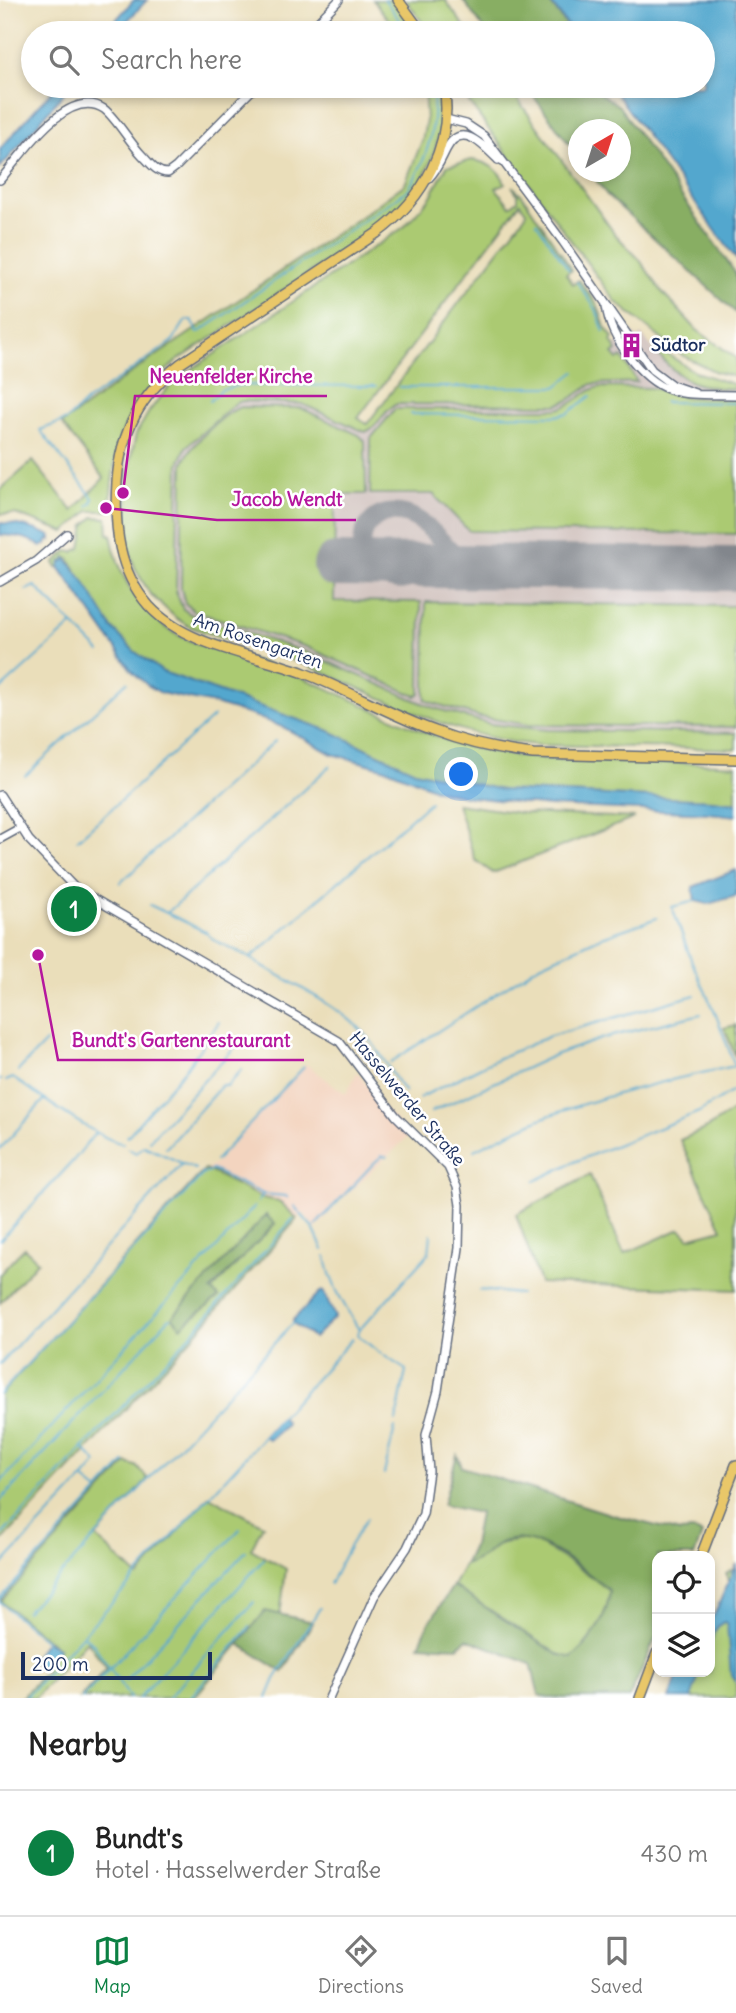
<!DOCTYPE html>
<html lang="en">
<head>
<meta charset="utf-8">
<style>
	body { margin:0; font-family:Delius,sans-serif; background:#f2f2f2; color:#222 }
	.controls { position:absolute; right:21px; bottom:21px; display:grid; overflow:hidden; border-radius:14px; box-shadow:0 4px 10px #0003 }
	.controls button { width:63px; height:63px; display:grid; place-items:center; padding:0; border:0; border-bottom:2px solid #e0e0e0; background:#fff; color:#222; font:35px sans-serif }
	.compass { position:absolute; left:568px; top:119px; width:63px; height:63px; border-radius:50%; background:#fff; box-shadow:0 4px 10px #0003; rotate:39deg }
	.scale { position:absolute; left:21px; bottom:18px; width:191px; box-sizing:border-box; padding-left:7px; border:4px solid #1b2f5e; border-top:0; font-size:19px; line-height:24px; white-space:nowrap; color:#1b2f5e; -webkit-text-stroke:5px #fff; paint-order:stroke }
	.you { position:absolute; left:462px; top:775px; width:24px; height:24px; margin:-18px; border:5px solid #fff; border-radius:50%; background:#1a73e8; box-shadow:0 0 0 10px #1a73e833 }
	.badge { display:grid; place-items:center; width:46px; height:46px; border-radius:50%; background:#0b8043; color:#fff; font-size:23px; font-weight:700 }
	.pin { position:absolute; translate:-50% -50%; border:4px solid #fff; box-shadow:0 2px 7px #0006 }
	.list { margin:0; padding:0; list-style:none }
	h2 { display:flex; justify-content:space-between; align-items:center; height:91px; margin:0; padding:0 28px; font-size:30px }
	h2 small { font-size:23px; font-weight:400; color:#767676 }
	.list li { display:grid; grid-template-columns:46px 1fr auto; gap:21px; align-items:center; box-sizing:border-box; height:126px; padding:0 28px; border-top:2px solid #e0e0e0 }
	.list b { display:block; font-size:26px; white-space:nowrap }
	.list p { margin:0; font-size:23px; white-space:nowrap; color:#767676 }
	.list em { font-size:23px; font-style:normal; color:#767676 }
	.icon { flex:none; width:38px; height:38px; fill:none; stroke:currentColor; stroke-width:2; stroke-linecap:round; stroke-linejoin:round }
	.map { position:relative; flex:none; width:736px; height:1698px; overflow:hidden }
	.search { position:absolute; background:#fff; box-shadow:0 4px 10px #0003; left:21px; right:21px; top:21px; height:77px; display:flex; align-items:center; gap:18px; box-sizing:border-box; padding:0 24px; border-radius:38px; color:#767676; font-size:26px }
	.sheet { height:217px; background:#fff }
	nav { display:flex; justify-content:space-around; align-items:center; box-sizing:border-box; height:98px; border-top:2px solid #e0e0e0; background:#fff; font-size:19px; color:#767676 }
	nav a { display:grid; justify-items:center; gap:4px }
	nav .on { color:#0b8043 }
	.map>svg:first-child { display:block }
	.built { fill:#f3d4bf }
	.industrial { fill:#cfc0bb }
	.green { fill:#abca72; stroke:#637c68; stroke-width:2; fill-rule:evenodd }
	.forest { fill:#88ae64; stroke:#526e61; stroke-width:2 }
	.water { fill:#53a7ce; stroke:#376b96; stroke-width:2 }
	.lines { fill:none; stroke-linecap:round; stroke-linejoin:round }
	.stream { stroke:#53a7ce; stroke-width:2 }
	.taxiway { stroke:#82868c; stroke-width:18 }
	.runway { stroke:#82868c; stroke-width:44 }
	.minor-casing { stroke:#636c7e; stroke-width:10 }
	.major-casing { stroke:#636c7e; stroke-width:12 }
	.minor { stroke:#fff; stroke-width:7 }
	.major { stroke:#e9c769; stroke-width:9 }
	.labels { text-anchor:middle; stroke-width:5; stroke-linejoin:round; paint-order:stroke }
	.poi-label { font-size:18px; font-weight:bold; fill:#1b2f5e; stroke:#fff; text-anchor:start }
	.street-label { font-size:18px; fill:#1b2f5e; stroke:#fff }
	.leader { fill:none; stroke:#b5179e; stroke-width:2.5 }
	.callout-dot { fill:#b5179e; stroke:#fff; stroke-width:2.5 }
	.callout-label { font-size:19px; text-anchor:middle; font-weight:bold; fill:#b5179e; stroke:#fff; stroke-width:5; stroke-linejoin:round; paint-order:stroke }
</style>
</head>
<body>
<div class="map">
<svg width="736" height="1698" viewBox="0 0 736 1698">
	<rect width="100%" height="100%" fill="#fff"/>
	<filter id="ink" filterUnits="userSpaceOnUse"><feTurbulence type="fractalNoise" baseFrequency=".0143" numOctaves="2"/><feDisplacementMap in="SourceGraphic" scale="14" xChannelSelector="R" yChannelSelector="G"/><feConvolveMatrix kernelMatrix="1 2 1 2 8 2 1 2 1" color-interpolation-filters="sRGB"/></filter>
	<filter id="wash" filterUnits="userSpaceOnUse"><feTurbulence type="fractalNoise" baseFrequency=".00686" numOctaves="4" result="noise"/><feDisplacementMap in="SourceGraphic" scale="28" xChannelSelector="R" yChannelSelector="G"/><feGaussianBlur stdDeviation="1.57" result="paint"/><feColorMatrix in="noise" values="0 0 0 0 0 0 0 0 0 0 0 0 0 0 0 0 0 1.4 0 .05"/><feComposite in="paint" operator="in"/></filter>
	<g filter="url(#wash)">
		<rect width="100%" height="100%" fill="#eadeba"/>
		<path class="built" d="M 306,1064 L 346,1094 L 357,1072 L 383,1107 L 410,1135 L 339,1202 L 316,1229 L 303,1212 L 297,1219 L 279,1201 L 263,1198 L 205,1169 L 214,1165 Z"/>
		<path class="industrial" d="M 633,332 L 638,338 L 642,335 L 667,365 L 684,379 L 707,387 L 736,389 L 736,736 L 539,734 L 455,719 L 176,611 L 175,458 L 231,400 L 301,398 L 366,429 L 390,399 L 606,352 Z"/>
		<path class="green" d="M 373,0 L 394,0 L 416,33 L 399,33 Z
			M 406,0 L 445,0 L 469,33 L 430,33 Z
			M 424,86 L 439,86 C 447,123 434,165 412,196 C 404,206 393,214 384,223 L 177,361 C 125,406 113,442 110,511 L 89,511 L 65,532 L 15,514 L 0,514 L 0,490 L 33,461 L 73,511 L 104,478 L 62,424 L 128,375 L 359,218 L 405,184 L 422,141 L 426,121 Z
			M 457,86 L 508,86 L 615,234 L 639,259 L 663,293 L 697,330 L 736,358 L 736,377 L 716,372 L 681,355 L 616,302 Z
			M 472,160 C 486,162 500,169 505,183 L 496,188 L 510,206 L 518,200 L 518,195 L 512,186 L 522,195 L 572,270 L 566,274 L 573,284 L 579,280 L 597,304 L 605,327 L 613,338 L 611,341 L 617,351 L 613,354 L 618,360 L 622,357 L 637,382 L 592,384 L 569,400 L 557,405 L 397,404 C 383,410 379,427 365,432 L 302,404 L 243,401 L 236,403 L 186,447 L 179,464 L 176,592 L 183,609 L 192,615 L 306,652 L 431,707 L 490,724 L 548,730 L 736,733 L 736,749 L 537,745 C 451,737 390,700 313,668 C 274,652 231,641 190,627 L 176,618 L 150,594 L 135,568 L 128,546 L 127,477 L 136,434 L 150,410 L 174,381 L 404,227 L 430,198 L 447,166 ZM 520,203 L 527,213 L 367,424 L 358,418 Z
			M 658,348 L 695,372 L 736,385 L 736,389 C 696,388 681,382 655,351 Z
			M 600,387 L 654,388 L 686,397 L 736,399 L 736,534 L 469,531 L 433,494 L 370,494 L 371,438 L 395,409 L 557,409 C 574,406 583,390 600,387 Z
			M 240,407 L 301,408 L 359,435 L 365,441 L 366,494 L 335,494 L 334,601 L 421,602 L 420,693 L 416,696 L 307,647 L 194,611 L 185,603 L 181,588 L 183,464 C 189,446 222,415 240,407 Z
			M 94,517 L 107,518 L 108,534 L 111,534 C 117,569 133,603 162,625 C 195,650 238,653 276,667 C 350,694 419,739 498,753 C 576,766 657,759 736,765 L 736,803 L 712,800 L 502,790 L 415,771 L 327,730 L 163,672 L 134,651 L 112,628 L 69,559 L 66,557 L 65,562 L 62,561 L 61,566 L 57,568 L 54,563 L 67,551 L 73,552 L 81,548 L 85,525 Z
			M 426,602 L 736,606 L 736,727 L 529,725 L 480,717 L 430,702 L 426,700 L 425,694 Z
			M 457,804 L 521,813 L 635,818 L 493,873 L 475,860 Z
			M 736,1025 L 736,1057 L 724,1028 Z
			M 736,1109 L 736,1290 L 540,1283 L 516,1214 L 590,1175 L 624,1254 L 680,1229 L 689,1238 L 722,1229 L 680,1140 L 707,1128 Z
			M 205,1169 L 263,1198 L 279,1201 L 297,1219 L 192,1338 L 0,1543 L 0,1395 ZM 266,1215 L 274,1225 L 211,1291 Z
			M 24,1248 L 38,1261 L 0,1303 L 0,1274 Z
			M 127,1463 L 136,1466 L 148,1479 L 96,1537 L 138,1577 L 209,1496 L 263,1525 L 251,1549 L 286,1569 L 280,1615 L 265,1612 L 194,1698 L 80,1698 L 107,1668 L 87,1641 L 35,1698 L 21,1698 L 46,1671 L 43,1667 L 59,1649 L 1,1601 Z
			M 528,1539 C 558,1553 584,1570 610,1591 C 606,1620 592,1638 572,1659 L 557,1654 L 453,1586 L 464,1565 L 480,1558 L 502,1543 Z
			M 736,1567 L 736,1698 L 683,1698 L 691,1672 L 710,1672 L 710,1631 L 731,1592 L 726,1574 Z"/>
		<path class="forest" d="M 463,0 L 548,0 L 572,33 L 487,33 Z
			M 526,86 L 590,86 L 619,106 L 736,274 L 736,313 L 607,195 L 590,172 L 620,172 L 620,130 L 578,130 L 578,156 Z
			M 266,1215 L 275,1224 L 211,1290 L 219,1297 L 181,1327 L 172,1317 Z
			M 457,1455 L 462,1467 L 613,1515 L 680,1532 L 694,1531 L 702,1534 L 694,1556 L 657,1556 L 657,1635 L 629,1698 L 547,1698 L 539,1695 L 531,1664 L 467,1639 L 458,1647 L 419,1645 L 429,1623 L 453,1586 L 557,1654 L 572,1658 C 592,1640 607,1619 610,1591 C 584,1570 538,1529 503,1542 C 494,1546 488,1554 480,1558 C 475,1561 469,1563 464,1565 L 473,1546 L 479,1513 L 443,1505 Z
			M 265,1611 L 313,1622 L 283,1672 L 239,1644 Z"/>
		<path class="water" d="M 134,0 L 147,0 L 116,33 L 104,33 Z
			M 549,0 L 736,0 L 736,259 L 611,86 L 703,86 L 703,33 L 573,33 Z
			M 56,86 L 70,86 L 0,168 L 0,149 Z
			M 0,523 C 19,523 34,528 51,536 L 51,540 L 48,539 L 46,545 L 41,546 C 29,538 14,535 0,535 Z
			M 65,557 L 84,581 L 112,628 L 134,651 L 163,672 L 327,730 L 415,771 L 502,790 L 712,800 L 736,803 L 736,816 L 708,813 L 549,806 L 470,797 L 438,790 L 390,770 L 332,754 L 285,728 L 254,716 L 214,704 L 161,693 L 147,685 L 132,671 L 59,567 L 61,562 L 66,560 Z
			M 736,870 L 736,896 L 708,904 L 695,901 L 693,887 Z
			M 323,1291 L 335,1317 L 314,1338 L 293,1323 L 293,1320 L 320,1292 Z
			M 281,1417 L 286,1422 L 285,1426 L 269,1440 L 264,1436 Z
			M 736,1564 L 736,1683 L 731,1676 L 727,1624 L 724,1622 C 715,1626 713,1636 710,1645 L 710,1621 L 715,1613 Z
			M 46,1641 L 59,1649 L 41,1668 L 31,1660 Z
			M 679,1672 L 700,1672 L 691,1698 L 669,1698 Z"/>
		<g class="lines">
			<path class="stream" d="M 385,0 L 409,33
				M 536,222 L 569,270
				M 577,282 L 596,309 L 604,332
				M 399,387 L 556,387 L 575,372
				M 210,401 L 221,390 L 240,385 L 376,386
				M 664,402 L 736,403
				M 411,414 L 556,416 L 568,413 L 591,396
				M 88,506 L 92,503 L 93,498 L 40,430 L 67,420 L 87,401 L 172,342 L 186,320 L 192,320 L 198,333 L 408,190 C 428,158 438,124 432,86
				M 26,590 L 35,586 L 100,652
				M 0,690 L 72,625
				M 25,776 L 127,682
				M 77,840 L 214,716
				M 120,883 L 275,741
				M 150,905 L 206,932 C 218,948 246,951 257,963 C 287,980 343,1009 365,1034 C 381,1051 390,1074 405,1092
				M 168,912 L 330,766
				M 252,957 L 430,802
				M 391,1062 L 538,966 L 599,938 L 657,918
				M 18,1071 L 46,1042
				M 0,1080 L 1,1080
				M 6,1081 L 13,1078 C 33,1091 105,1144 123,1143
				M 419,1098 L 499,1058 L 550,1036 L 695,995
				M 431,1112 L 557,1054 L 604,1038 L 701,1014
				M 127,1137 L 187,1067 L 219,1022
				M 149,1141 L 242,1039
				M 127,1148 L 136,1153 L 144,1146 L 195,1169
				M 166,1148 L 222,1085 L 227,1086 L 242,1069
				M 0,1149 L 44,1100
				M 474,1150 C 499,1138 523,1126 548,1116 C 609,1094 671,1079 735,1066 L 716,1015 L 692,962 L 672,907 L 695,901
				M 215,1161 L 304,1067
				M 201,1172 L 203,1174 L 212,1170 L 263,1194 L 286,1196 L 288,1198
				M 535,1181 L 574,1162 L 699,1112 L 736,1089
				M 258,1202 L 263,1194
				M 294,1206 L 313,1228 L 323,1250
				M 313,1228 L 374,1163 L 382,1156 L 387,1157
				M 0,1240 L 73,1161 L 96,1132
				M 326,1256 C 329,1282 346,1308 359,1330 L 358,1335 L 377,1351 L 406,1370 L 396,1421
				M 479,1290 L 520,1294
				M 360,1329 L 429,1253 L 431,1234
				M 0,1364 L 183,1163
				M 0,1394 L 203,1174
				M 273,1426 L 352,1339
				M 384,1474 L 395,1428
				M 0,1483 L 254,1207
				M 98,1491 L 83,1479 L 97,1463 L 83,1448 L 189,1337 L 293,1219
				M 0,1501 L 170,1318
				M 0,1537 L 83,1448
				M 0,1567 L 83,1479
				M 330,1584 L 349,1547 L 367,1518
				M 0,1599 L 125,1462
				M 0,1602 L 46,1641
				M 26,1612 L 293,1323
				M 83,1635 L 94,1645 L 130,1698
				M 125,1681 L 246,1551
				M 25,1698 L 270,1430
				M 82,1698 L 240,1529
				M 139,1698 L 264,1559
				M 168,1698 L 254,1602
				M 190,1698 L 250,1627
				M 267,1698 L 275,1679 L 320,1608"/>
			<path class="taxiway" d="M 475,566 C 461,566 446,565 432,569 C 417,573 408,584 392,580 C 347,572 355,506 400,513 C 434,518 446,560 479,566"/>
			<path class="runway" d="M 335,565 L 736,569"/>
		</g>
	</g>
	<g filter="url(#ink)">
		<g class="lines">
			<defs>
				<path id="minor" d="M 307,33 L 339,0
					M 446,119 L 466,124 L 484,136 L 563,242 L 652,370 L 672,385 L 695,393
					M 429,178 C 437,170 441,160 446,150 C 461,120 483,145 498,160
					M 0,180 C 21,156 67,85 104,109 C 116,118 130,143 142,155 C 150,163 156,173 168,173 L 176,167 L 256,86
					M 606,306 C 609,326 616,339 628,355 C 661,400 685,394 736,395
					M 0,582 L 36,561 L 67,534
					M 0,795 L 29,840 L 74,887 L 339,1041 L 396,1116 L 448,1167 L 457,1187 L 460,1205 L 459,1248 L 438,1391 L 426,1435 L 429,1471 L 423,1514 L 407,1548 L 374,1597 L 329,1698
					M 0,839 L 20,828"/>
				<path id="major" d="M 398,0 L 422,33
					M 444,86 C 454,144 424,199 377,233 L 180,364 C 142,393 120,433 117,482 C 114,527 118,571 149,606 C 187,647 254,654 304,673 C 348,690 390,715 435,731 C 466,743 499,750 533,754 L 736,759
					M 701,1556 L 736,1465
					M 640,1698 L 657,1653"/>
			</defs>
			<use href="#minor" class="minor-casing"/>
			<use href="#major" class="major-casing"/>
			<use href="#minor" class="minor"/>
			<use href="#major" class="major"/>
		</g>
	</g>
	<defs>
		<symbol id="building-bare" viewBox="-9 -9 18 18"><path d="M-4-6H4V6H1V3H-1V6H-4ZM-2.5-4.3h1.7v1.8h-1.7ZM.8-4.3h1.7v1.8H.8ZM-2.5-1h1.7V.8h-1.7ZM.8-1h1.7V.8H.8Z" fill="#b5179e" stroke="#fff" stroke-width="2.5" paint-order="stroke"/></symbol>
	</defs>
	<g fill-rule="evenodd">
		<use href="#building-bare" x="614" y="328" width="35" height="35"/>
	</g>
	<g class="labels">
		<g class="poi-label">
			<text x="651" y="351">Südtor</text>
		</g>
		<g class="street-label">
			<text transform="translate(258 641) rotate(19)" y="6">Am Rosengarten</text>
			<text transform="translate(407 1099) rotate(50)" y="6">Hasselwerder Straße</text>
		</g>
	</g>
	<path class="leader" d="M123 493L135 396H327M106 508L217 520H356M38 955L58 1060H304"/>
	<g class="callout-dot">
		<circle cx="123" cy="493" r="7"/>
		<circle cx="106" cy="508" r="7"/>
		<circle cx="38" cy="955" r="7"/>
	</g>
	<g class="callout-label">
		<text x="231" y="383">Neuenfelder Kirche</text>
		<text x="287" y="506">Jacob Wendt</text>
		<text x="181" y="1047">Bundt's Gartenrestaurant</text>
	</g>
</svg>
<div class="controls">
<button><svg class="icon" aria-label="locate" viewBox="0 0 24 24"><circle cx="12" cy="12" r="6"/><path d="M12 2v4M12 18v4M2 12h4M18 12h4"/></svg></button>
<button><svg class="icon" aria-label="layers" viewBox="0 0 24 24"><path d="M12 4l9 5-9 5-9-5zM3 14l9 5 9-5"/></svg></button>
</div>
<svg class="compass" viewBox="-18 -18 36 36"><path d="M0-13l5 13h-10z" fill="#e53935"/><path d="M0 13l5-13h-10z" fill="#767676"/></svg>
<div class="scale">200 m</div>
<div class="you"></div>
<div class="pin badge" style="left:74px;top:909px">1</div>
<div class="search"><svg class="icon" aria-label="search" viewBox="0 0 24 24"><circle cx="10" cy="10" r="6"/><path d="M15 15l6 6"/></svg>Search here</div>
</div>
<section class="sheet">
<h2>Nearby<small></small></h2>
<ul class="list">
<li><span class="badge">1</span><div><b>Bundt's</b><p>Hotel · Hasselwerder Straße</p></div><em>430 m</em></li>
</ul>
</section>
<nav>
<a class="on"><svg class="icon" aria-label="map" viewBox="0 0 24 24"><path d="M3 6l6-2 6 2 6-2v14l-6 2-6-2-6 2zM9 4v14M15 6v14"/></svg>Map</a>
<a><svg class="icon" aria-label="directions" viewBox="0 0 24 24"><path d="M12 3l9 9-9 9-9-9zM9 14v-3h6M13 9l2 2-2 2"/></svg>Directions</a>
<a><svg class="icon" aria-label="saved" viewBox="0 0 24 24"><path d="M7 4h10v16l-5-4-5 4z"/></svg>Saved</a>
</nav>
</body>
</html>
